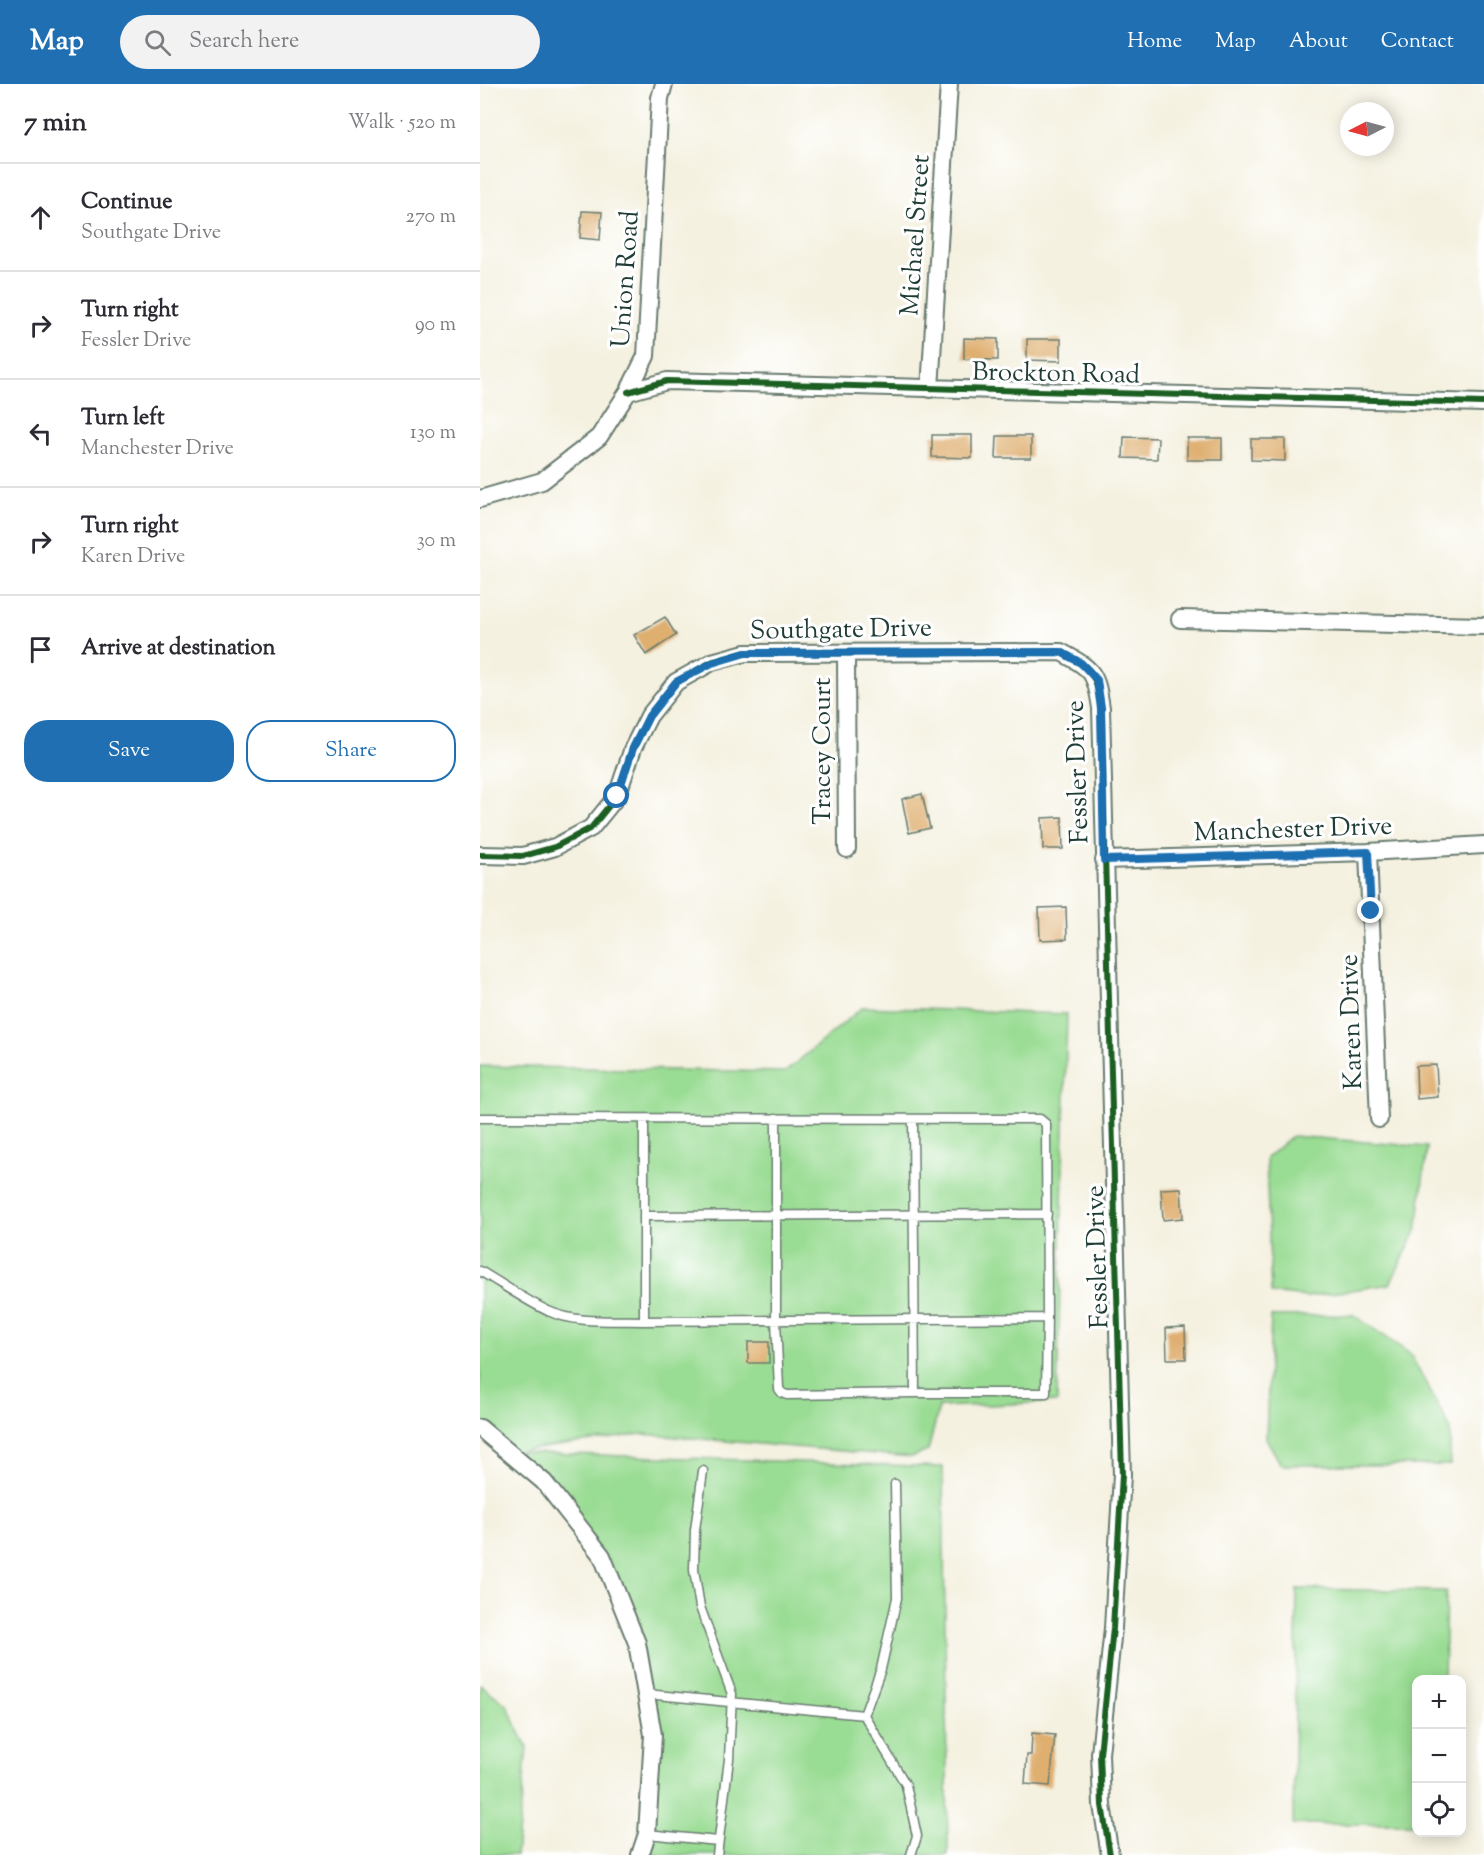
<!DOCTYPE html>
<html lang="en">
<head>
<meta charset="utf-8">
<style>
	body { margin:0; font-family:"Sorts Mill Goudy",serif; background:#f2f2f3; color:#2b2b33 }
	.controls { position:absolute; right:18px; bottom:18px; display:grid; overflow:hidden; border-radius:12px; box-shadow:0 3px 15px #0003 }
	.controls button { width:54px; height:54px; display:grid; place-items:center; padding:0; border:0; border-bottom:2px solid #e1e1e2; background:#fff; color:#2b2b33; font:30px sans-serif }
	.compass { position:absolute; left:860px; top:18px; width:54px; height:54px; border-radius:50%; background:#fff; box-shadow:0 3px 15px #0003; rotate:264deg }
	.stop { position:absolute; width:18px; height:18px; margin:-14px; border:4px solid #1f6fb2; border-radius:50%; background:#fff }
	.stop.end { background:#1f6fb2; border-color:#fff; box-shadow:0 2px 6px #0008 }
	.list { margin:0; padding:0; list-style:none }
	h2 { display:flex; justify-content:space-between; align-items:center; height:78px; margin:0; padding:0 24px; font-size:26px }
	h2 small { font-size:20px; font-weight:400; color:#7c7c81 }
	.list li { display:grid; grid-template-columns:39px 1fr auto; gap:18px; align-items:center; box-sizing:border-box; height:108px; padding:0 24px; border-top:2px solid #e1e1e2 }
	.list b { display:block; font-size:22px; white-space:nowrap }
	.list p { margin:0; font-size:20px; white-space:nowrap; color:#7c7c81 }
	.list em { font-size:20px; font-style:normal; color:#7c7c81 }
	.actions { display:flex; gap:12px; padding:18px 24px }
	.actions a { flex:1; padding:14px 0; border:2px solid #1f6fb2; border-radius:24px; text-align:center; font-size:21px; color:#1f6fb2 }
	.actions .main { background:#1f6fb2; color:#fff }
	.icon { flex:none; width:33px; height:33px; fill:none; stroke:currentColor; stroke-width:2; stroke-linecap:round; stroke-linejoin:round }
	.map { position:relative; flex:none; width:1004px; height:1771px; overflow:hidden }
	header { display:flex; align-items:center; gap:36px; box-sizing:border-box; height:84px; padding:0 30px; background:#1f6fb2; color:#fff }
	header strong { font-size:28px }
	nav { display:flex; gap:33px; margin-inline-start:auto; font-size:21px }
	.search { width:420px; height:54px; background:#f2f2f3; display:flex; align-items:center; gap:15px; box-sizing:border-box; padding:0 21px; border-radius:33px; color:#7c7c81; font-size:22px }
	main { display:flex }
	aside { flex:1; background:#fff }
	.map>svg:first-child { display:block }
	.green { fill:#99dc93; stroke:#5c8c64; stroke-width:1.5 }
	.building { fill:#dfaf70 }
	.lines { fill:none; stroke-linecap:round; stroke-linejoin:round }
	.service-casing { stroke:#6a7c70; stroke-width:11 }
	.minor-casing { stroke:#6a7c70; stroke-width:20 }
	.service { stroke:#fff; stroke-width:8 }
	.minor { stroke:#fff; stroke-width:16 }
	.cycleway-casing { stroke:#fff; stroke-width:10 }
	.cycleway { stroke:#1b5e20; stroke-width:6 }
	.route { stroke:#1f6fb2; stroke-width:8 }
	.labels { text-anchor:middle; stroke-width:6; stroke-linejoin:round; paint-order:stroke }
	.street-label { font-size:26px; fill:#1f3d34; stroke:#fff }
</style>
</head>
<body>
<header>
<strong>Map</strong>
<div class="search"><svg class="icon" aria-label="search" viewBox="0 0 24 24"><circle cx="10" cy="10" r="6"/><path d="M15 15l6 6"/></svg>Search here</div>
<nav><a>Home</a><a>Map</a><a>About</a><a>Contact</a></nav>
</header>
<main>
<aside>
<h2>7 min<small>Walk · 520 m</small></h2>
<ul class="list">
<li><svg class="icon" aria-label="ahead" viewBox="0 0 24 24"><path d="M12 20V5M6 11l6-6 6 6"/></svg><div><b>Continue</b><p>Southgate Drive</p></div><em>270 m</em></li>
<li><svg class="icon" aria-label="right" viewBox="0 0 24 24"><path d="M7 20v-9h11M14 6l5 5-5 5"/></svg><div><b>Turn right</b><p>Fessler Drive</p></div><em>90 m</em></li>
<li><svg class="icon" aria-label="left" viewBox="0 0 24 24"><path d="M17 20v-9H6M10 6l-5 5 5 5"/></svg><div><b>Turn left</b><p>Manchester Drive</p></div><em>130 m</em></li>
<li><svg class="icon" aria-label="right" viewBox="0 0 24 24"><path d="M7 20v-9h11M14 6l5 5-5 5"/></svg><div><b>Turn right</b><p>Karen Drive</p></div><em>30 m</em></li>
<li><svg class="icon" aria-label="arrive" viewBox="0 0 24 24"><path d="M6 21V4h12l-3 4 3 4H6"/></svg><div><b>Arrive at destination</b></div></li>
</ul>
<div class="actions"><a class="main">Save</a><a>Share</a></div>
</aside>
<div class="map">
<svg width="1004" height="1771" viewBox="0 0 1004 1771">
	<rect width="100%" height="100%" fill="#fff"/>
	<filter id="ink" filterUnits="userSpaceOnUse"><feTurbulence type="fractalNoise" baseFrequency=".0167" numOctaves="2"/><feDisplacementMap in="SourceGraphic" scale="12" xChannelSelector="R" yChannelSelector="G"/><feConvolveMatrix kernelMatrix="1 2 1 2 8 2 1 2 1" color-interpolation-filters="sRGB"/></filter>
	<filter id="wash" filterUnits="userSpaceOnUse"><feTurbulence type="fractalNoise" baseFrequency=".008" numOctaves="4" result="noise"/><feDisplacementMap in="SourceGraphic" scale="24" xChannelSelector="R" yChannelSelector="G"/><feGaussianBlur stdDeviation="1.35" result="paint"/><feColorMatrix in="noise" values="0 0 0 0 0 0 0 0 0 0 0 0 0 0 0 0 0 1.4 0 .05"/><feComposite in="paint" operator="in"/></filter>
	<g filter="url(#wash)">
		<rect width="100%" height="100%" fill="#f4f1e0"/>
		<path class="green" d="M 383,923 L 587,930 L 577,1318 L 459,1323 L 448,1367 L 432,1373 L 162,1350 L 33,1368 L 463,1383 L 468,1771 L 160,1771 L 173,1651 L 157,1559 L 122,1472 L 64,1398 L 0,1344 L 0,982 L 305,988 Z
			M 812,1052 L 947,1063 L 937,1145 L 910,1200 L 827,1213 L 791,1209 L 786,1074 Z
			M 874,1231 L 930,1270 L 970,1344 L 970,1381 L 801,1381 L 786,1354 L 791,1232 Z
			M 817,1505 L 966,1507 L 964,1595 L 936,1596 L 936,1740 L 813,1740 Z
			M 0,1600 L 27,1621 L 47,1664 L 36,1771 L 0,1771 Z"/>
		<g id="blocks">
			<path class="building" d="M 102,127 L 122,128 L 120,156 L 100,154 Z
				M 484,254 L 518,255 L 518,276 L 484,275 Z
				M 547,255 L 581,255 L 581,277 L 547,276 Z
				M 452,351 L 492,351 L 492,374 L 452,373 Z
				M 517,352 L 551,352 L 551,374 L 516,374 Z
				M 644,353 L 678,354 L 677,375 L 643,374 Z
				M 707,354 L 742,354 L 742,376 L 707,376 Z
				M 771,355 L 805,355 L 805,377 L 771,376 Z
				M 185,533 L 196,551 L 166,571 L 154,551 Z
				M 442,710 L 450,744 L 429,749 L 422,715 Z
				M 582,733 L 583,765 L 563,765 L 562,734 Z
				M 586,823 L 587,855 L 560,856 L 559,824 Z
				M 956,981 L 958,1013 L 937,1015 L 936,982 Z
				M 701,1104 L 703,1134 L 683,1136 L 681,1105 Z
				M 705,1243 L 706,1275 L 687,1275 L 686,1244 Z
				M 268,1258 L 289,1258 L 289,1279 L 268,1279 Z
				M 552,1649 L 575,1651 L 570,1702 L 545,1700 L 547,1671 L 551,1671 Z"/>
		</g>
	</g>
	<g filter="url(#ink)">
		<use href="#blocks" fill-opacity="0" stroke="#6a7c70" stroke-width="1.5"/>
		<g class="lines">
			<defs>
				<path id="service" d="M 0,1034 L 560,1035 L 566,1040 L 567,1234 L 164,1237 C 133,1236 97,1240 68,1227 C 45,1216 22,1200 0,1187
					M 296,1034 L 296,1236 L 299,1305 L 302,1309 L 307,1311 L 435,1309
					M 433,1035 L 435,1309 L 566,1309 L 567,1234
					M 164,1036 L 164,1132
					M 164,1237 L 164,1132 L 567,1130
					M 223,1387 L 215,1446 L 214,1486 L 220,1523 L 252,1610 L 249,1675 L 237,1771
					M 166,1610 L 384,1631 L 426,1701 L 437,1752 L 431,1771
					M 384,1631 L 401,1585 L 417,1514 L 415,1400
					M 167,1750 L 238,1757"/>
				<path id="minor" d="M 450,305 L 469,0
					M 148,308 L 187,297 L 1004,319
					M 0,415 L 62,397 L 119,353 L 148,308 L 166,272 L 180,14 L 184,0
					M 700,535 L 1004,542
					M 366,569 L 367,765
					M 888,768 L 899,1035
					M 0,771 L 43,772 L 75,763 L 111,744 L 137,712 L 153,664 L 169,632 L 196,598 L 232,578 L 265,569 L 581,568 C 613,585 616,589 621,624 L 642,1391 L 633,1544 L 620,1670 L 622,1721 L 630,1771
					M 624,776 L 888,768 L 1004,761
					M 0,1344 L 64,1398 L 122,1472 L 157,1559 L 173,1651 L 167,1750 L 160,1771"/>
			</defs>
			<use href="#service" class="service-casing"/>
			<use href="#minor" class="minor-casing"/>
			<use href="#service" class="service"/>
			<use href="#minor" class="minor"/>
			<defs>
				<path id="cycleway" d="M 148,308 L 187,297 L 1004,319
					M 0,771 L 43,772 L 75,763 L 111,744 L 137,712 L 153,664 L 169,632 L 196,598 L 232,578 L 265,569 L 581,568 C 613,585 616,589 621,624 L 642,1391 L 633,1544 L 620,1670 L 622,1721 L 630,1771"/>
			</defs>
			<use href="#cycleway" class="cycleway-casing"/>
			<use href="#cycleway" class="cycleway"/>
		</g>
	</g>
	<g class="lines" filter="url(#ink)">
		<path class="route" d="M 137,712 L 153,664 L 169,632 L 196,598 L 232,579 L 265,569 L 581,568 L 601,579 L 617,596 L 621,624 L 624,776 L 888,768 L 891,827"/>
	</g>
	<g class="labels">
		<g class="street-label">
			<text transform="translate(434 151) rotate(-86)" y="9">Michael Street</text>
			<text transform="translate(144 195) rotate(-86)" y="9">Union Road</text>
			<text transform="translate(576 288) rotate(1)" y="9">Brockton Road</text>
			<text transform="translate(361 544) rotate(-1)" y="9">Southgate Drive</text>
			<text transform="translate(341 667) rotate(-90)" y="9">Tracey Court</text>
			<text transform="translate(596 688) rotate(-92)" y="9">Fessler Drive</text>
			<text transform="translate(813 744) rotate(-2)" y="9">Manchester Drive</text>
			<text transform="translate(870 938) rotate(-92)" y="9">Karen Drive</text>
			<text transform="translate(616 1173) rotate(-92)" y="9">Fessler Drive</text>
		</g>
	</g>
</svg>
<div class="controls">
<button>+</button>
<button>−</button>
<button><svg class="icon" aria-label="locate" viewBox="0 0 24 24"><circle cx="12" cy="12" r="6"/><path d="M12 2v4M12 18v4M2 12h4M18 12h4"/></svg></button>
</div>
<svg class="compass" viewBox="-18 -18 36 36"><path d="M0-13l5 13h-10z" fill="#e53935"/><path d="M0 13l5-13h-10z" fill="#7c7c81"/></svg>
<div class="stop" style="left:137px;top:712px"></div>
<div class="stop end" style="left:891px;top:827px"></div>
</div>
</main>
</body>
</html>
